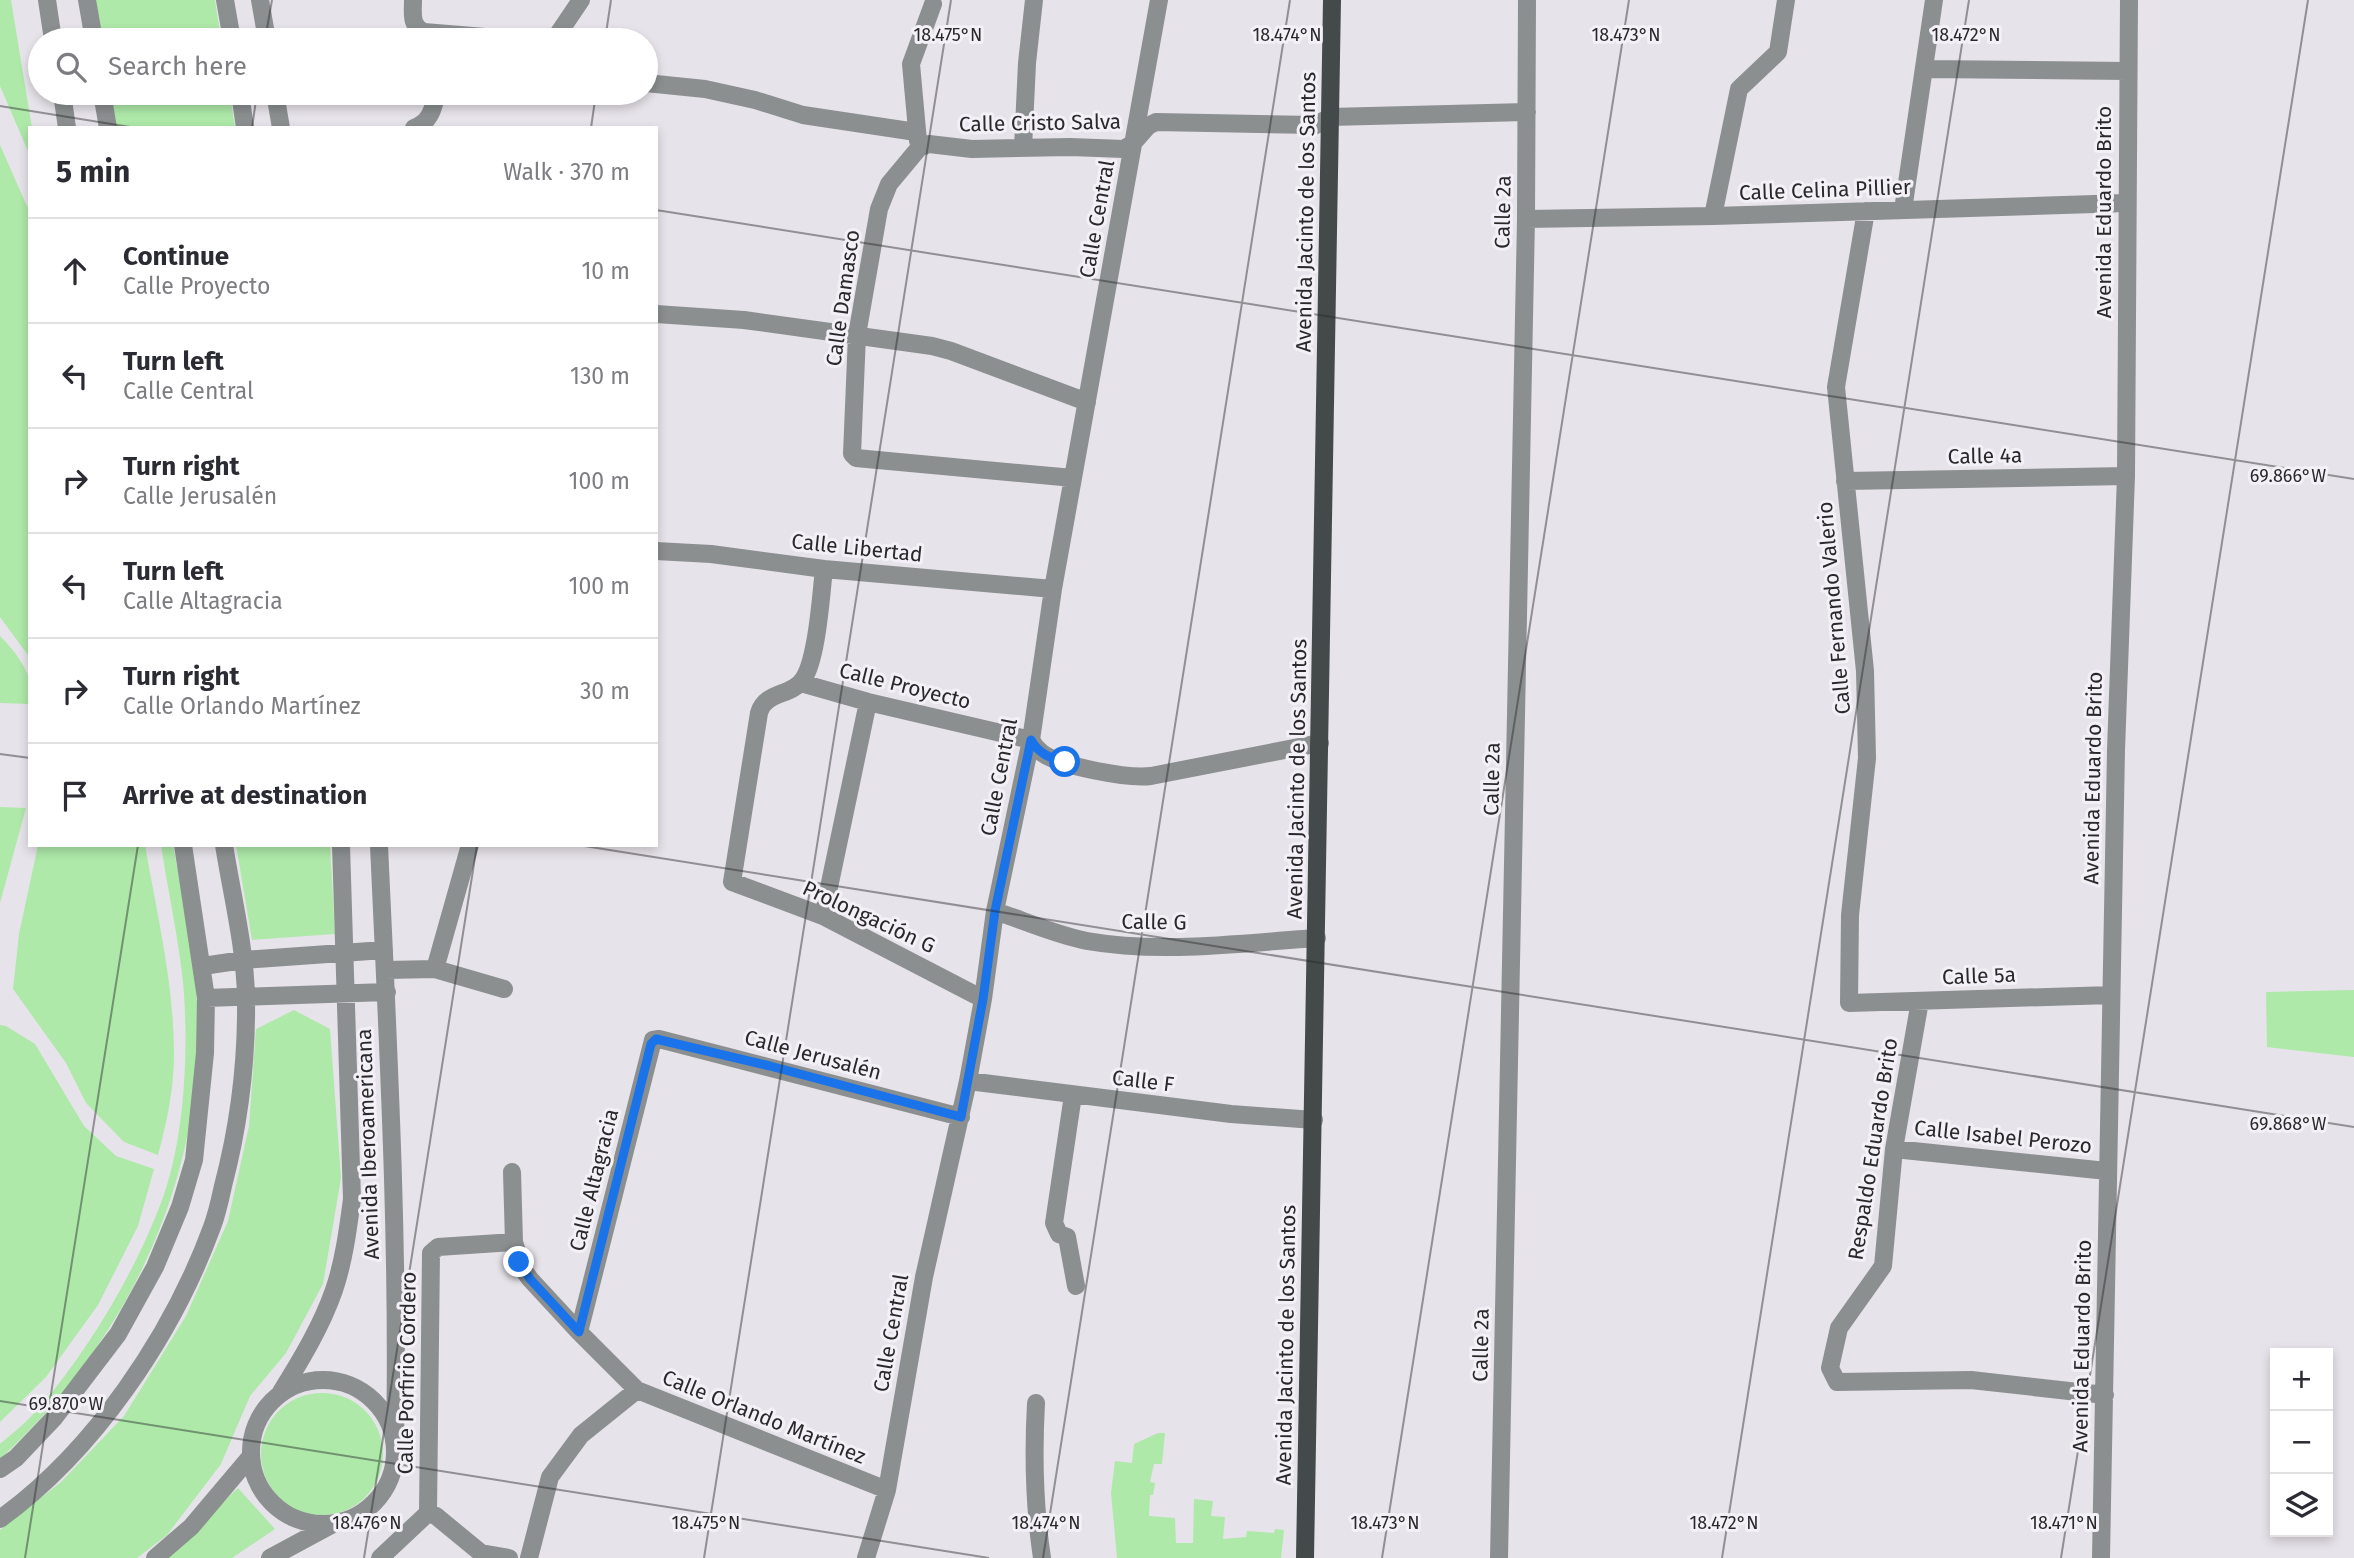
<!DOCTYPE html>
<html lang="en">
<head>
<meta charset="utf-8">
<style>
	body { margin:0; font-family:"Fira Sans",sans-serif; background:#f2f2f3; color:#2b2b33 }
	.controls { position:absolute; right:21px; bottom:21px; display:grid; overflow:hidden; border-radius:0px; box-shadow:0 4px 10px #0003 }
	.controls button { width:63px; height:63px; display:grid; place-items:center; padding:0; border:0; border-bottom:2px solid #e1e1e2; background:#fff; color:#2b2b33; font:35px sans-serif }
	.stop { position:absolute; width:21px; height:21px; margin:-16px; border:5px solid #1a73e8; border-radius:50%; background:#fff }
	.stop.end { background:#1a73e8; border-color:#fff; box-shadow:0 2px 7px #0008 }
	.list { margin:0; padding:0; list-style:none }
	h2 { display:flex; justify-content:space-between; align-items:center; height:91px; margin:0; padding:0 28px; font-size:30px }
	h2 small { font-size:23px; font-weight:400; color:#7c7c81 }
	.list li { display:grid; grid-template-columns:46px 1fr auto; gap:21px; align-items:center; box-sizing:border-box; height:105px; padding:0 28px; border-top:2px solid #e1e1e2 }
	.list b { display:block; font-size:26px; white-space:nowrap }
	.list p { margin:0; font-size:23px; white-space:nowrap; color:#7c7c81 }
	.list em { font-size:23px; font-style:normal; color:#7c7c81 }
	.icon { flex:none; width:38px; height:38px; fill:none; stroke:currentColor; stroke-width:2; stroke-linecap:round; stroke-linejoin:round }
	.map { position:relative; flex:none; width:2354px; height:1558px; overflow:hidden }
	.search { position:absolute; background:#fff; box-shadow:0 4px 10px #0003; left:28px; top:28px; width:630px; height:77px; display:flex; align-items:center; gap:18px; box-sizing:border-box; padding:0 24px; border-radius:38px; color:#7c7c81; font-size:26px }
	.panel { position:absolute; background:#fff; box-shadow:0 4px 10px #0003; left:28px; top:126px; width:630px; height:721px; border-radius:0px }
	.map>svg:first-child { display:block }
	.green { fill:#aee9a9 }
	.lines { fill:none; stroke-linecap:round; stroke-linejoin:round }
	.minor { stroke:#8b8f8f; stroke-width:18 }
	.major { stroke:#444a4a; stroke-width:18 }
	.route { stroke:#1a73e8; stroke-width:9 }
	.ticks { fill:none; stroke:#29282a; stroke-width:2; stroke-opacity:0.45 }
	.labels { text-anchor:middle; stroke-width:6; stroke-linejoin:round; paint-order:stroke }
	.street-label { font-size:21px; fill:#29282a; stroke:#f4f0f7 }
	.ticks-label { font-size:18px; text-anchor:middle; fill:#29282a; stroke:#f4f0f7; stroke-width:6; stroke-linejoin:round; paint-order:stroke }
</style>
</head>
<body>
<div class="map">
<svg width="2354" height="1558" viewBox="0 0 2354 1558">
	<rect width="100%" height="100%" fill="#e7e3ea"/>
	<path class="green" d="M 0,0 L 11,0 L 32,128 L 30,128 L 30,156 L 0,86 Z
		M 95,0 L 215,0 L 221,40 L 102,40 Z
		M 110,93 L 230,93 L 235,128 L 116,128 Z
		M 0,145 L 30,213 L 30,658 L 0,617 Z
		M 0,636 C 11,647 26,665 29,680 C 31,688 30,697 30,704 L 0,703 Z
		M 0,807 L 26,808 L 0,903 Z
		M 38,845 L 145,845 C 157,914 174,984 174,1054 C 174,1088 167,1122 158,1155 L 124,1142 L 86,1103 L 66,1063 L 13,989 L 19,934 Z
		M 161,845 L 173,845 C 185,910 200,978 198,1045 C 193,1205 116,1352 0,1459 L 0,1444 C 13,1433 28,1421 39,1408 C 89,1349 133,1276 161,1203 C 185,1140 189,1048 183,982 C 178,936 168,891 161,845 Z
		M 236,845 L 330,845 L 335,934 L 252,940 Z
		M 2354,990 L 2354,1057 L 2267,1047 L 2266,992 Z
		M 294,1010 L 330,1029 L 341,1178 L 323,1284 L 286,1353 L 250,1396 L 221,1464 L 167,1535 L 137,1558 L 0,1558 L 0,1530 L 61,1482 L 124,1416 L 186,1316 L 228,1221 L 249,1126 L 256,1029 Z
		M 0,1025 L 6,1026 L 35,1044 L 84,1126 L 116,1156 L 154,1169 L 138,1226 L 98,1305 L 46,1377 L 0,1422 Z
		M261 1454a61 61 0 1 1 122 0a61 61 0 1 1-122 0Z
		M 1158,1433 L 1165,1433 L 1162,1464 L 1154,1464 L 1150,1482 L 1155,1483 L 1153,1495 L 1150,1495 L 1149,1516 L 1175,1518 L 1176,1543 L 1193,1543 L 1194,1499 L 1213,1501 L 1211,1516 L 1225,1517 L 1223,1539 L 1246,1537 L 1247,1531 L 1274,1533 L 1275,1529 L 1284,1530 L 1281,1558 L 1117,1558 L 1111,1493 L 1115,1461 L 1132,1463 L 1134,1444 Z
		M 238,1488 L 275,1529 L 232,1558 L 164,1558 Z"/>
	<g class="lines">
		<path class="minor" d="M 47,0 L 53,40
			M 87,0 L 94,40
			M 225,0 L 232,40
			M 260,0 L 267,40
			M 413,0 C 413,13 410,26 424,32 L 522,40
			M 554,40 L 581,0
			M 1925,69 L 2128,71
			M 646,83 L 705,89 L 755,100 L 803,115 L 916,132
			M 62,93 L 67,128
			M 102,93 L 108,128
			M 240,93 L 245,128
			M 275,93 L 281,128
			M 414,128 C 431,122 433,108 437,93
			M 918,141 L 911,64 L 933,4
			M 1023,148 L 1027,63 L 1034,0
			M 1903,210 L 1934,0
			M 1866,211 L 1836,387 L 1865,671 L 1867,758 L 1850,915 L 1849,1003 L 2111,995
			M 1713,216 L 1739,89 L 1778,52 L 1786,0
			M 1526,219 L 1713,216 L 2126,203
			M 656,314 L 744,320 L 932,346 L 951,351 L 1087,402
			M 1073,478 L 856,458 L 852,454 L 857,335 L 879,209 L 889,184 L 919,148 L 929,144 L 972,149 L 1070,147 L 1124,149 L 1133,143 L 1148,126 L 1156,122 L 1316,125 L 1330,117 L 1527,112
			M 1845,481 L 2126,476
			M 656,551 L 711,554 L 824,569 L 1053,589
			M 824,569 C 821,594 817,665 801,682 C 789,696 765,692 759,713 L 732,882 L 823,916 L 983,999
			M 801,683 L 868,702 L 1031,740 C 1034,746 1037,749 1042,753 C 1060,766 1128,779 1151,776 L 1320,743
			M 379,845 C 388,1044 399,1243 395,1442
			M 995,911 C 1025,921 1056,935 1087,941 C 1162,954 1241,943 1317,938
			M 823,916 L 868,702
			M 203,966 L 243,960 L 384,950
			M 435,969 L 470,845
			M 386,970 L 435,969 L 504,989
			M 206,998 L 387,992
			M 1920,1001 L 1894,1149 L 1883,1266 L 1839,1328 L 1830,1368 L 1837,1382 L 1971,1380 L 2105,1395
			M 968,1081 L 1231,1114 L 1314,1120
			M 1073,1095 L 1054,1223 L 1059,1234 L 1067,1237 L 1076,1286
			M 1894,1149 L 2107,1171
			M 512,1172 L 514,1242 L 522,1268 L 530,1279 L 579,1332 L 637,1390 L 887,1490
			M 579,1332 L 653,1040 L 659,1039 L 961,1117
			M251 1452a72 72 0 1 1 144 0a72 72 0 1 1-144 0Z
			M 281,1392 C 301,1360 322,1325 334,1290 C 344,1261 348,1229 352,1199 L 341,845
			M 1036,1403 C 1033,1457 1034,1505 1042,1558
			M 0,1469 L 16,1458 L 54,1418 L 118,1334 L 155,1267 L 180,1207 L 194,1160 L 205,1053 L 206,998 L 183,845
			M 428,1513 L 436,1516 L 481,1553 L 509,1558
			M 0,1519 C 94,1451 172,1336 212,1227 C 217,1214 220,1200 223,1186 C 239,1125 247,1061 246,997 C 245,947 232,895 224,845
			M 155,1558 L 191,1527 L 251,1456
			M 270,1558 L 331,1525
			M 380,1558 L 428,1513 L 431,1253 L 438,1247 L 514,1242
			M 529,1558 L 550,1477 L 581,1435 L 637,1390
			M 866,1558 L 887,1490 L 924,1277 L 968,1081 L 983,999 L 995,911 L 1031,740 L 1053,589 L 1159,0
			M 1499,1558 L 1526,219 L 1527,0
			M 2101,1558 L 2116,750 L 2126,476 L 2129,0"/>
		<path class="major" d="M 1305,1558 L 1332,0"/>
	</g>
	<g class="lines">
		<path class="route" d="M 519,1262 L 530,1279 L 579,1332 L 651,1044 L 656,1039 L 770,1066 L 961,1117 L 983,999 L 995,911 L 1031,740 C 1039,754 1050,758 1065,762"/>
	</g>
	<path class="ticks" d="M 265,40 L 272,0M 605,40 L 611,0M 0,106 L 136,128M 252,128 L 257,93M 591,128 L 596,93M 656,210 L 2354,479M 0,754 L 30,758M 578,845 L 2354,1127M 0,1401 L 989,1558M 25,1558 L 138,845M 364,1558 L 477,845M 704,1558 L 951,0M 1043,1558 L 1290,0M 1382,1558 L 1629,0M 1722,1558 L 1969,0M 2061,1558 L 2308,0"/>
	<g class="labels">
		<g class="street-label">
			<text transform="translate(1040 123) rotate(-1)" y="7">Calle Cristo Salva</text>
			<text transform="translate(1825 190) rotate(-2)" y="7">Calle Celina Pillier</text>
			<text transform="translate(1306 212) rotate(-89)" y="7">Avenida Jacinto de los Santos</text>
			<text transform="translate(1503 212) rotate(-89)" y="7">Calle 2a</text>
			<text transform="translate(2104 212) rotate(-90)" y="7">Avenida Eduardo Brito</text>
			<text transform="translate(1097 219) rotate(-80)" y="7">Calle Central</text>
			<text transform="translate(843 298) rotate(-82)" y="7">Calle Damasco</text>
			<text transform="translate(1985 456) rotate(-1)" y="7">Calle 4a</text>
			<text transform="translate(857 548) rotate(6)" y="7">Calle Libertad</text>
			<text transform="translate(1834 608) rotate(-95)" y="7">Calle Fernando Valerio</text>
			<text transform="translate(905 686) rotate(14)" y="7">Calle Proyecto</text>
			<text transform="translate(999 777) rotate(-79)" y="7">Calle Central</text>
			<text transform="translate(2093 778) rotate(-89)" y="7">Avenida Eduardo Brito</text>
			<text transform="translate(1297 779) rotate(-89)" y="7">Avenida Jacinto de los Santos</text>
			<text transform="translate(1492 779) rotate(-89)" y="7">Calle 2a</text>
			<text transform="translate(869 917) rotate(25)" y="7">Prolongación G</text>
			<text transform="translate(1154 922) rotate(1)" y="7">Calle G</text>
			<text transform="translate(1979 976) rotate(-2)" y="7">Calle 5a</text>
			<text transform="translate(813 1055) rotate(15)" y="7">Calle Jerusalén</text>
			<text transform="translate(1143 1081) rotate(7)" y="7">Calle F</text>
			<text transform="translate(2003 1137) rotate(6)" y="7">Calle Isabel Perozo</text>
			<text transform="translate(368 1144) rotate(-92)" y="7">Avenida Iberoamericana</text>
			<text transform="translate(1873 1149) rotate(-81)" y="7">Respaldo Eduardo Brito</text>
			<text transform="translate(594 1180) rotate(-76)" y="7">Calle Altagracia</text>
			<text transform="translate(891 1333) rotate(-80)" y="7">Calle Central</text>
			<text transform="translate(1286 1345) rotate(-89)" y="7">Avenida Jacinto de los Santos</text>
			<text transform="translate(1481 1345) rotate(-89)" y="7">Calle 2a</text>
			<text transform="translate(2082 1346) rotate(-89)" y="7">Avenida Eduardo Brito</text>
			<text transform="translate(407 1373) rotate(-89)" y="7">Calle Porfirio Cordero</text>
			<text transform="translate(764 1417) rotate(22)" y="7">Calle Orlando Martínez</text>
		</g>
	</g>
	<g class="ticks-label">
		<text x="948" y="41">18.475°N</text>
		<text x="1287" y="41">18.474°N</text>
		<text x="1626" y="41">18.473°N</text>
		<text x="1966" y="41">18.472°N</text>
		<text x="2288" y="482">69.866°W</text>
		<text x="2288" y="1130">69.868°W</text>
		<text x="66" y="1410">69.870°W</text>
		<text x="367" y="1529">18.476°N</text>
		<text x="706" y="1529">18.475°N</text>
		<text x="1046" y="1529">18.474°N</text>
		<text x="1385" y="1529">18.473°N</text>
		<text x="1724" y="1529">18.472°N</text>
		<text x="2064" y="1529">18.471°N</text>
	</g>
</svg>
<div class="controls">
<button>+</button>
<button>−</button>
<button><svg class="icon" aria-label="layers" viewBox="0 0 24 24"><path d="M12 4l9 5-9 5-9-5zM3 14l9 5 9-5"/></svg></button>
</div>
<div class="stop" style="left:1065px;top:762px"></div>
<div class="stop end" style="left:519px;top:1262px"></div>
<div class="search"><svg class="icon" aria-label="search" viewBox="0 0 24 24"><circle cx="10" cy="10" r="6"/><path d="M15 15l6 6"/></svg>Search here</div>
<section class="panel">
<h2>5 min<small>Walk · 370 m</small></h2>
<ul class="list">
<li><svg class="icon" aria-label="ahead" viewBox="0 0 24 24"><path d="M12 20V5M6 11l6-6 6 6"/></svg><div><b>Continue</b><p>Calle Proyecto</p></div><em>10 m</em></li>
<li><svg class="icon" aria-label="left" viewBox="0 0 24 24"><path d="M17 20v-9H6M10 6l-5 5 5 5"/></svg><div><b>Turn left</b><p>Calle Central</p></div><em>130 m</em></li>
<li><svg class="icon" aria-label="right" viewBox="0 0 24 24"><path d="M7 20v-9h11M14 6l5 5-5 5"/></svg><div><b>Turn right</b><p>Calle Jerusalén</p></div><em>100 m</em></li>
<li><svg class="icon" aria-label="left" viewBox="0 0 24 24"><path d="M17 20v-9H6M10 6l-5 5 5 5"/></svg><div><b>Turn left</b><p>Calle Altagracia</p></div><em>100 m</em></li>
<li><svg class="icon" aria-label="right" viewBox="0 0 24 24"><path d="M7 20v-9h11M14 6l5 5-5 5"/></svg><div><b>Turn right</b><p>Calle Orlando Martínez</p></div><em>30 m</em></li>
<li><svg class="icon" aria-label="arrive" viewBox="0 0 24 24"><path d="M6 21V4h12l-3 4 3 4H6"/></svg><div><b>Arrive at destination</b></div></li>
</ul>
</section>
</div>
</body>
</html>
